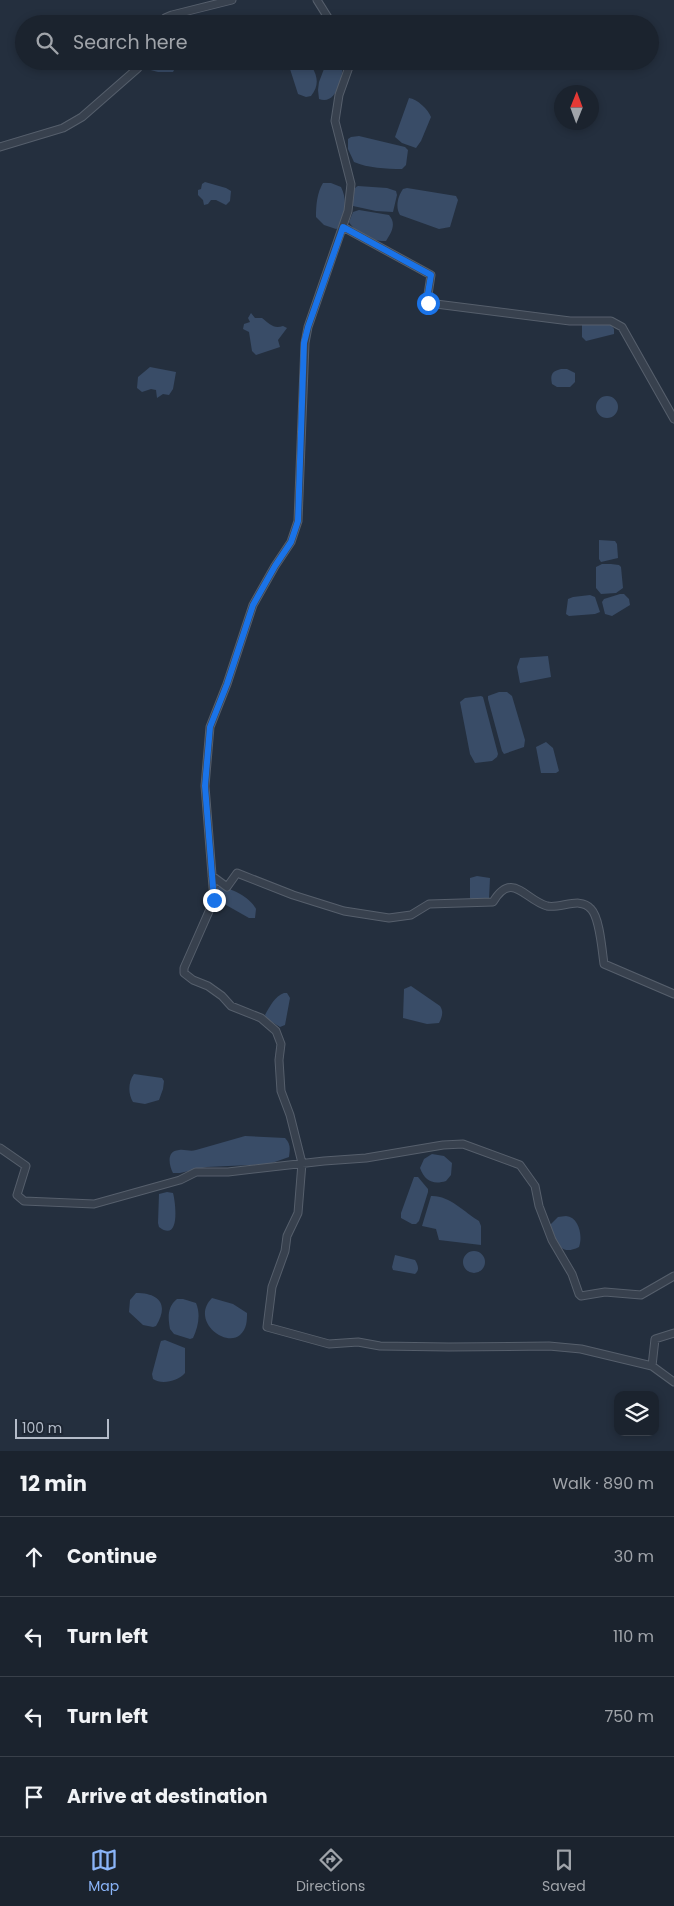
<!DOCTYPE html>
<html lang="en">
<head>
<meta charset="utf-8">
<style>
	body { margin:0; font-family:Poppins,sans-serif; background:#242b36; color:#f1f3f6 }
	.controls { position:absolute; right:15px; bottom:15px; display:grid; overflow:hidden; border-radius:10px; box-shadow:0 2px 8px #0003 }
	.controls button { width:45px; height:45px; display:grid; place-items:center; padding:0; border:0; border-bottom:1px solid #39404a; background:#1b232e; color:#f1f3f6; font:25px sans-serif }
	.compass { position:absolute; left:554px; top:85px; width:45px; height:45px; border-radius:50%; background:#1b232e; box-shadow:0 2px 8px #0003; rotate:1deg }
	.scale { position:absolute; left:15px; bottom:12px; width:94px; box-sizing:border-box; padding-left:5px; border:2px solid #b4bcc9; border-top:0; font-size:14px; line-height:18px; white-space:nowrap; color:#b4bcc9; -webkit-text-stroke:4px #1d2633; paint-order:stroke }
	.stop { position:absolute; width:15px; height:15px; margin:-11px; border:4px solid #1a73e8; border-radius:50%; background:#fff }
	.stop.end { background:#1a73e8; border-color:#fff; box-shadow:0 1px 5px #0008 }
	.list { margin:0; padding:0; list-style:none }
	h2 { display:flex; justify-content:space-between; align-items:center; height:65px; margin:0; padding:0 20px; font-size:21px }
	h2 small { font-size:16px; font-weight:400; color:#a0a4aa }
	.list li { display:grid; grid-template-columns:32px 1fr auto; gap:15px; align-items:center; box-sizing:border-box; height:80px; padding:0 20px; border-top:1px solid #39404a }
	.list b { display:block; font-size:19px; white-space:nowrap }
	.list em { font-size:16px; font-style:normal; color:#a0a4aa }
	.icon { flex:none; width:28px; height:28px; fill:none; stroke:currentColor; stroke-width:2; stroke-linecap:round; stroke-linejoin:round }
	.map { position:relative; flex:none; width:674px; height:1451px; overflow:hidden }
	.search { position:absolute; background:#1b232e; box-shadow:0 2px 8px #0003; left:15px; right:15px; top:15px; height:55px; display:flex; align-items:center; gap:12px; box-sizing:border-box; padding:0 18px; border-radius:28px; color:#a0a4aa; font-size:19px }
	.sheet { height:385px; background:#1b232e }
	nav { display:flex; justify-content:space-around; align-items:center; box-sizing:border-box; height:70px; border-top:1px solid #39404a; background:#1b232e; font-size:14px; color:#a0a4aa }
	nav a { display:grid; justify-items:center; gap:2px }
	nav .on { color:#8ab4f8 }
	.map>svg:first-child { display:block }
	.water { fill:#394c67 }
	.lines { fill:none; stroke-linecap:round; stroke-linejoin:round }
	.minor-casing { stroke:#565f6c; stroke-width:9 }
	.minor { stroke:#38414e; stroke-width:7 }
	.route { stroke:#1a73e8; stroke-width:6 }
</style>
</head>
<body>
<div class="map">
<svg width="674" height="1451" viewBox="0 0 674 1451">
	<rect width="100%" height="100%" fill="#242f3e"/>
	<path class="water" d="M 148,61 L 177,61 L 178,62 L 173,72 L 158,72 L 147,69 Z
		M 327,61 L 343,61 C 343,74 338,106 319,99 L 318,90 L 319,82 Z
		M 294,64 L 312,67 C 318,77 319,86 311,96 L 306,97 L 298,94 L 290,69 Z
		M 409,98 C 417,99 428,109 431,117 L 421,141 L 416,148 L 402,143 L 395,137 Z
		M 359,136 L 405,147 L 408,150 L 406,165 L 402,169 C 386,169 368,168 354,162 L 348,149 L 348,139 L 351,137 Z
		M 205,182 L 226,188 L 231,191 L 230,201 L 226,205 L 216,200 L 211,200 L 208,204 L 204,205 L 203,200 L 198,195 L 198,190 L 201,189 L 202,184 Z
		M 323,183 L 331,183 L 341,187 C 348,201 344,212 341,227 L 336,229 L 324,225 L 316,217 C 316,205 317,193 323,183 Z
		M 358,186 L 387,188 L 396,191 L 397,195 L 393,212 L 376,211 L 353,206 C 352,199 351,189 358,186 Z
		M 407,188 L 456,196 L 458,200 L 450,227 L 439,229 L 400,215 C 395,207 398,196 403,189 Z
		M 359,210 L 389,215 C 397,224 391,233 386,241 C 374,242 355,233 349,222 L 353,212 Z
		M 251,313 L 255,318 L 262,318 C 270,324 273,329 283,326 L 287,328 L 278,340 L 280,347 L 256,355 L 252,351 L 249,332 L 243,329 L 244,324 L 250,322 L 248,318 Z
		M 584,323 L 611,325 L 614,329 L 614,334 L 586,341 L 582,337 L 582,325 Z
		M 150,367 L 176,372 L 173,389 L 169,395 L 163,394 L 157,398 L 156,390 L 151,389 L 142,392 L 137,388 L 138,377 Z
		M 561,369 L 567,369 L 575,373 L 575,382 L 570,387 L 557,387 L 552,384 C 550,375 552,371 561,369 Z
		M596 407a11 11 0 1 1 22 0a11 11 0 1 1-22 0Z
		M 599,540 L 615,541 L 617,544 L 618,558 L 601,562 L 599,559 Z
		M 611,564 L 619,565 L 621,567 L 623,588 L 616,593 L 601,594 L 596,588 L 596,567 L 602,564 Z
		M 620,594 L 624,594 L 629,599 L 630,605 L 612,616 L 605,614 L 602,602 L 604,599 Z
		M 590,595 L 595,597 L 600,612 L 595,614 L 569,616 L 566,614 L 568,599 L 573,597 Z
		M 548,656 L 551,677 L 520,683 L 517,667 L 520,658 Z
		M 499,692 L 507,692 L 512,696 L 525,740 L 524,747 L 504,754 L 502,751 L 488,699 L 488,696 Z
		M 481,696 L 483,697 L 498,754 L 497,757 L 492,761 L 475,763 L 470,754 L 460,702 L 465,698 Z
		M 546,742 L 553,748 L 559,771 L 556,773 L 541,773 L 536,747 Z
		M 477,876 L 490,878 L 489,899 L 473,901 L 470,898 L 470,878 Z
		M 218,887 C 230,887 250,897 256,909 L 255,918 L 249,918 L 219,901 L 216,892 Z
		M 411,986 L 440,1006 C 444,1012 442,1017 439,1023 L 427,1024 L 403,1018 L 404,989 Z
		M 284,993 L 287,993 L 290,998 L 285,1025 L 280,1027 L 267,1019 L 265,1015 C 270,1006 275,996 284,993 Z
		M 134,1074 L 162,1078 L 164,1081 L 163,1089 L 159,1100 L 145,1104 L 133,1102 C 128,1094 128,1082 134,1074 Z
		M 245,1136 L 285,1138 C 291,1144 290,1149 289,1157 L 269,1164 L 207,1167 L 180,1173 L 173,1173 C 169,1165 166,1151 179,1150 C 185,1149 190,1152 196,1150 Z
		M 432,1154 L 444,1156 L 452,1163 L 451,1175 L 446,1181 C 433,1185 425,1181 420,1168 L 424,1159 Z
		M 414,1177 L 418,1177 L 428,1189 L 428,1192 L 419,1221 L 416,1224 L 412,1224 L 401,1218 L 401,1213 Z
		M 167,1192 L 173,1193 C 176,1204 180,1243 159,1227 L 158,1223 L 159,1194 Z
		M 431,1196 C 449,1195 464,1212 479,1221 L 481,1226 L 481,1245 L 439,1240 L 436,1229 L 422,1226 Z
		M 566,1216 C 579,1217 583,1236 579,1247 C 559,1257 556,1241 550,1225 L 558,1217 Z
		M463 1262a11 11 0 1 1 22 0a11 11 0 1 1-22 0Z
		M 395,1255 L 415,1260 C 418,1265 420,1270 415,1274 L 393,1270 L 392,1267 Z
		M 136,1293 C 160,1293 169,1305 156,1326 L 153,1327 L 143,1325 L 129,1312 L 130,1300 Z
		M 212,1298 L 233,1304 L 247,1313 C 247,1320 247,1329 240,1335 C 225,1348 190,1320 212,1298 Z
		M 177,1299 L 183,1299 L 196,1303 C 201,1315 198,1327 193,1338 L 190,1339 L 174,1334 L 170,1329 C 168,1318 167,1307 177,1299 Z
		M 165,1340 L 185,1348 L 185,1373 C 178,1381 162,1385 153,1379 L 152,1374 L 160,1344 L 161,1341 Z"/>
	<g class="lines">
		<defs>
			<path id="minor" d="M 317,0 L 332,24
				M 161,24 L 165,18 L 172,15 L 232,0
				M 346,61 L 349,67 L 339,95 L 335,121 L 351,184 L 348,211 L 308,327 L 305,343 L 298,521 L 291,542 L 275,566 L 253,605 L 227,684 L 210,727 L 205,786 L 214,900 L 184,968 L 184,973 L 193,980 L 208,986 L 222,996 L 231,1006 L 261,1018 L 276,1031 L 281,1044 L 279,1060 L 281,1091 L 290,1115 L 302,1163 L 298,1213 L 287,1236 L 285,1251 L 272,1287 L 267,1327 L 329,1344 L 358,1342 L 380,1346 L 449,1347 L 549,1346 L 581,1349 L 652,1366
				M 0,147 L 63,128 L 82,117 L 138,68 L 141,61
				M 343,227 L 431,275 L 427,301 L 428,303 L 570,321 L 611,321 L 622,327 L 674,419
				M 212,876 L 227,887 L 237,873 L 293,895 L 344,911 L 389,918 L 411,915 L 429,904 L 493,902 C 512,870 525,900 547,906 C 561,909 580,896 591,909 C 600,918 602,951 604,964 L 674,994
				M 0,1148 L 26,1166 L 17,1195 L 24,1201 L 94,1204 L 180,1180 L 196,1172 L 228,1172 L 324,1161 L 366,1158 L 443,1145 L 463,1144 L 520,1165 L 535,1186 L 539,1206 L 552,1240 L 572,1274 L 579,1294 L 581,1296 L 605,1292 L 641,1295 L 674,1276
				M 674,1333 L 655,1339 L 652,1366 L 674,1382"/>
		</defs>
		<use href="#minor" class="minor-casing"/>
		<use href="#minor" class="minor"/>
	</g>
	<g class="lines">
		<path class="route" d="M 214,900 L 205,786 L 210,727 L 227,684 L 253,605 L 275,566 L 291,542 L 298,521 L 304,343 L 308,327 L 343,227 L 431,275 L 427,299 L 428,303"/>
	</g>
</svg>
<div class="controls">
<button><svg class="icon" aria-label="layers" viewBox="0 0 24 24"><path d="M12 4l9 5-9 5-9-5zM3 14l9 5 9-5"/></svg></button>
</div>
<svg class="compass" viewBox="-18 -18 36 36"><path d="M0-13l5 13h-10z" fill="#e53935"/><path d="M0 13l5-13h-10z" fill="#a0a4aa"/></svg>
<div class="scale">100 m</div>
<div class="stop" style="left:428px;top:303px"></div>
<div class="stop end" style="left:214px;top:900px"></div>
<div class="search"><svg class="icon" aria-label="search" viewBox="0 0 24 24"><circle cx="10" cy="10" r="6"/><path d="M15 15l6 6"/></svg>Search here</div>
</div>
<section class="sheet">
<h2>12 min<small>Walk · 890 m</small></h2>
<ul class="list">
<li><svg class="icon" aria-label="ahead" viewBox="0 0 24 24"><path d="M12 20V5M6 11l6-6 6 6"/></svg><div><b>Continue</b></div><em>30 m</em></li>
<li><svg class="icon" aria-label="left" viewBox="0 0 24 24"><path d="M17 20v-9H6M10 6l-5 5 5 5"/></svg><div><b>Turn left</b></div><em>110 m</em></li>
<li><svg class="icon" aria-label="left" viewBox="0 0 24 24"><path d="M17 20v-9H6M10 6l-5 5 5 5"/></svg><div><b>Turn left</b></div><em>750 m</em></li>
<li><svg class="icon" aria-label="arrive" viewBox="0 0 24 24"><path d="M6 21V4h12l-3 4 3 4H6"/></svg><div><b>Arrive at destination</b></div></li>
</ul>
</section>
<nav>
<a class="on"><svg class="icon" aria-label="map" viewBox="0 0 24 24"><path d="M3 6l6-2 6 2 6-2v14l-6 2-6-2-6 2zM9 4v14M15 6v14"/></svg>Map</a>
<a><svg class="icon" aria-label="directions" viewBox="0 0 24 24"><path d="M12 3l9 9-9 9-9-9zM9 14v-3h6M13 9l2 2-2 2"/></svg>Directions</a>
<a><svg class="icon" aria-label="saved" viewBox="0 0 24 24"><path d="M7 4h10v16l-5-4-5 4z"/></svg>Saved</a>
</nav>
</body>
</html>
